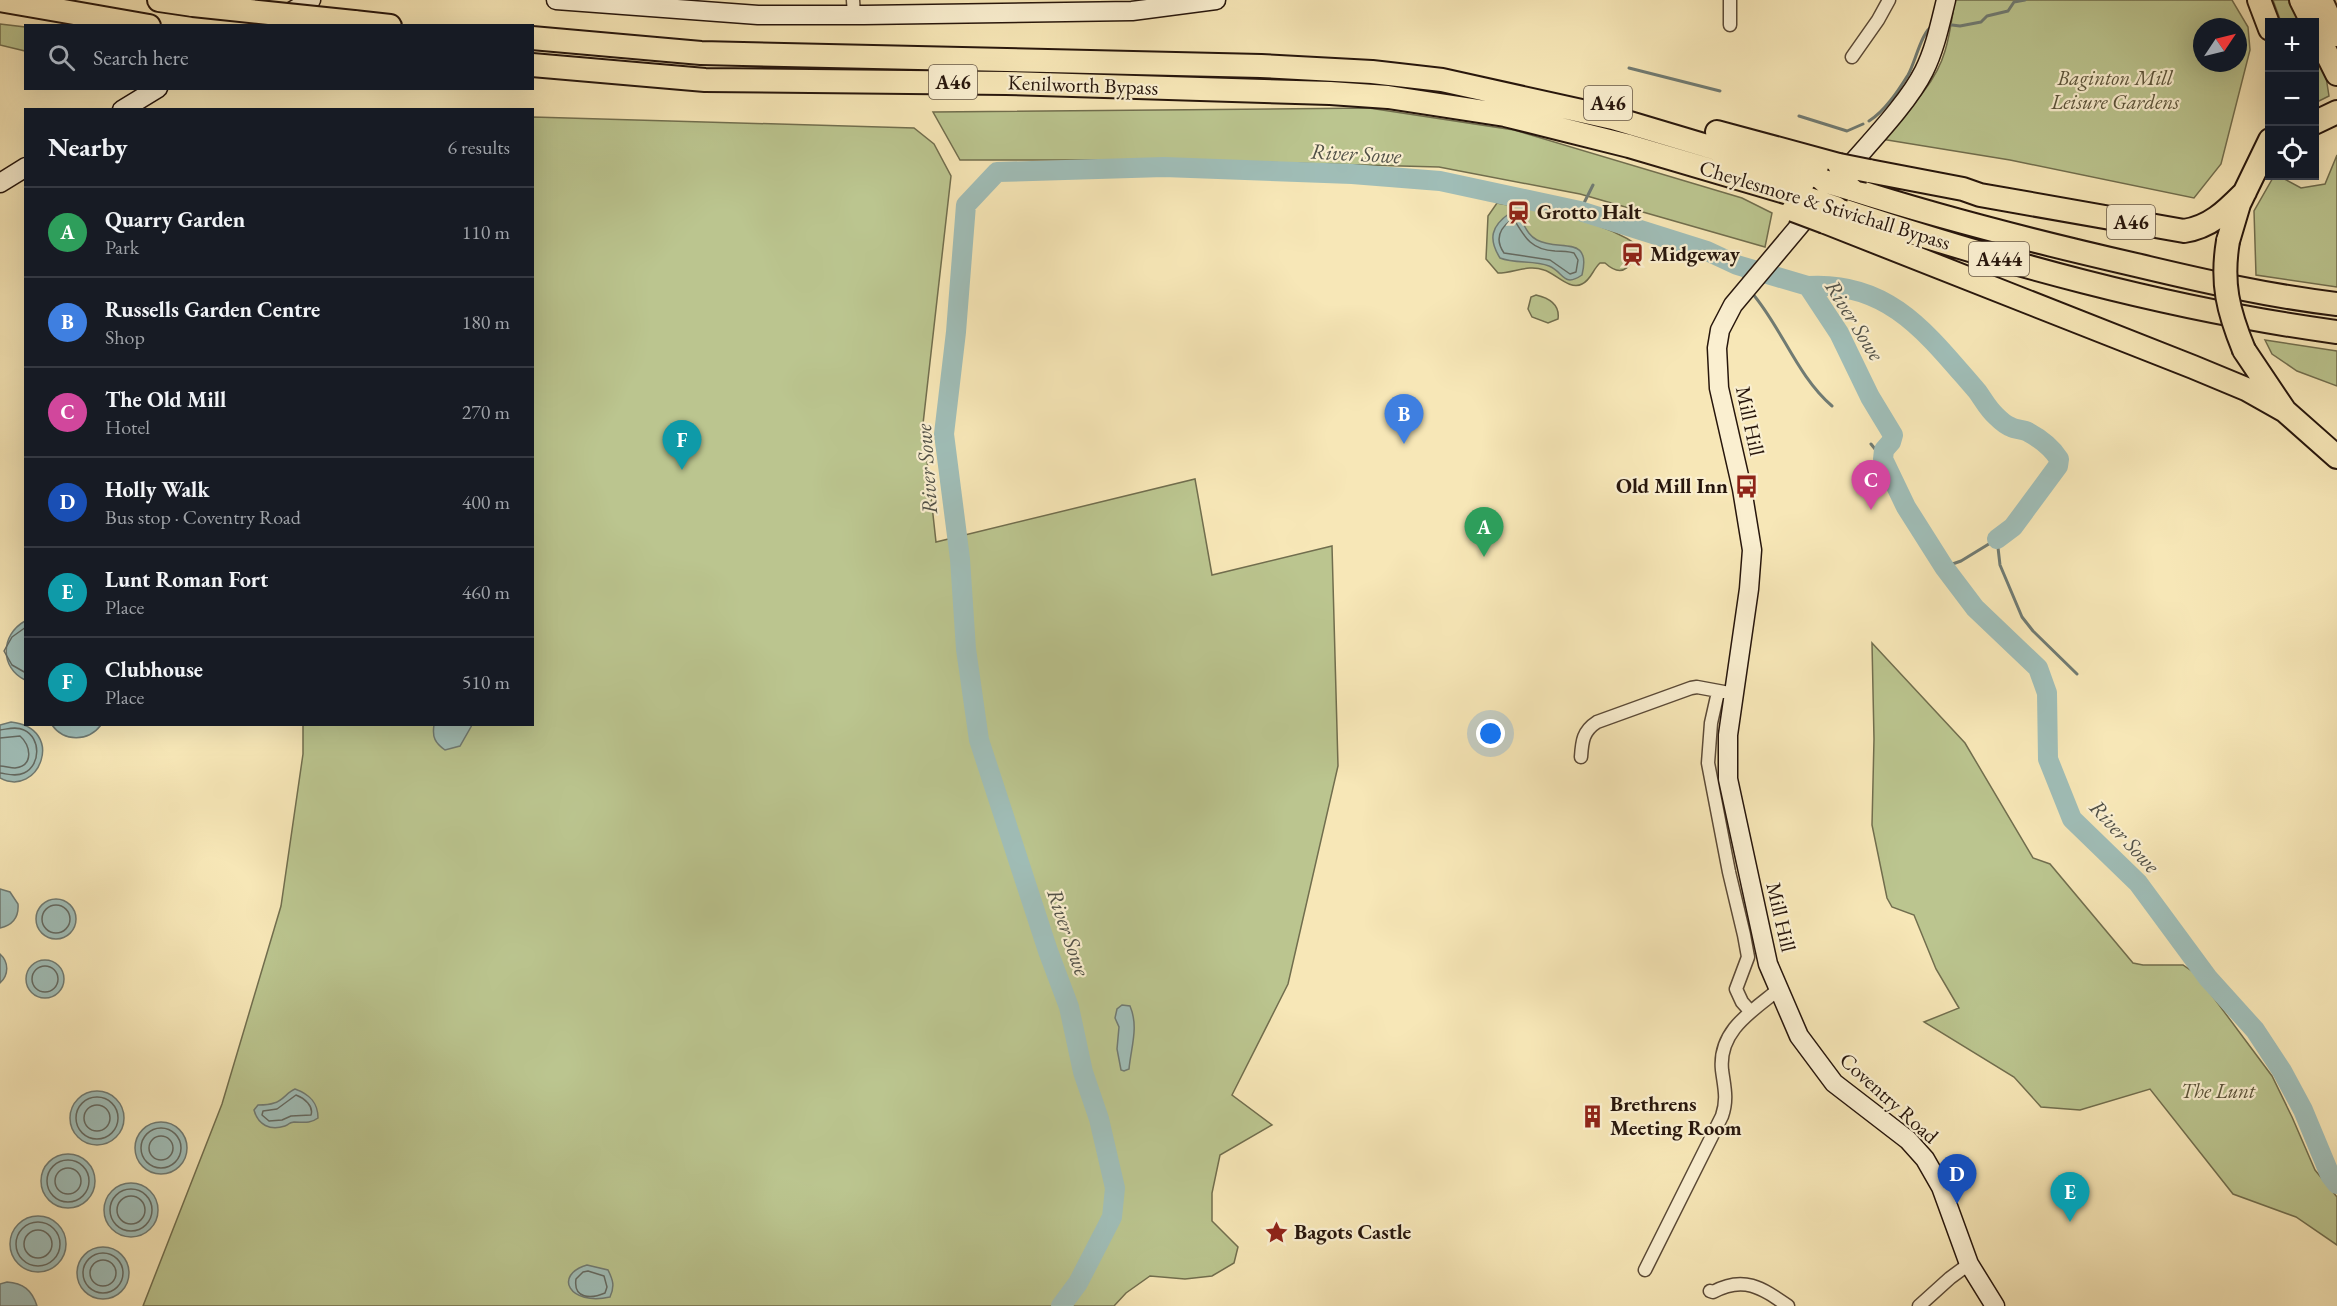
<!DOCTYPE html>
<html lang="en">
<head>
<meta charset="utf-8">
<style>
	body { margin:0; font-family:"EB Garamond",serif; background:#242831; color:#f1f3f6 }
	.controls { position:absolute; right:18px; top:18px; display:grid; overflow:hidden; border-radius:0px; box-shadow:0 6px 24px #0002 }
	.controls button { width:54px; height:54px; display:grid; place-items:center; padding:0; border:0; border-bottom:2px solid #363941; background:#171b24; color:#f1f3f6; font:30px sans-serif }
	.compass { position:absolute; left:2193px; top:18px; width:54px; height:54px; border-radius:50%; background:#171b24; box-shadow:0 6px 24px #0002; rotate:55deg }
	.you { position:absolute; left:1491px; top:734px; width:21px; height:21px; margin:-15px; border:4px solid #fff; border-radius:50%; background:#1a73e8; box-shadow:0 0 0 9px #1a73e833 }
	.badge { display:grid; place-items:center; width:39px; height:39px; border-radius:50%; background:#1a73e8; color:#fff; font-size:20px; font-weight:700 }
	.pin { position:absolute; translate:-50% -50px; filter:drop-shadow(0 2px 3px #0008) }
	.pin::after { content:''; position:absolute; top:32px; width:21px; height:18px; background:inherit; clip-path:polygon(0 0,100% 0,50% 100%) }
	.list { margin:0; padding:0; list-style:none }
	h2 { display:flex; justify-content:space-between; align-items:center; height:78px; margin:0; padding:0 24px; font-size:26px }
	h2 small { font-size:20px; font-weight:400; color:#9ea1a6 }
	.list li { display:grid; grid-template-columns:39px 1fr auto; gap:18px; align-items:center; box-sizing:border-box; height:90px; padding:0 24px; border-top:2px solid #363941 }
	.list b { display:block; font-size:22px; white-space:nowrap }
	.list p { margin:0; font-size:20px; white-space:nowrap; color:#9ea1a6 }
	.list em { font-size:20px; font-style:normal; color:#9ea1a6 }
	.icon { flex:none; width:33px; height:33px; fill:none; stroke:currentColor; stroke-width:2; stroke-linecap:round; stroke-linejoin:round }
	.map { position:relative; flex:none; width:2337px; height:1306px; overflow:hidden }
	.search { position:absolute; background:#171b24; box-shadow:0 6px 24px #0002; left:24px; top:24px; width:510px; height:66px; display:flex; align-items:center; gap:15px; box-sizing:border-box; padding:0 21px; border-radius:0px; color:#9ea1a6; font-size:22px }
	.panel { position:absolute; background:#171b24; box-shadow:0 6px 24px #0002; left:24px; top:108px; width:510px; height:618px; border-radius:0px }
	.map>svg:first-child { display:block }
	.green { fill:#bbc58f; stroke:#716e4e; stroke-width:1.5; fill-rule:evenodd }
	.water { fill:#a0beb8; stroke:#707b73; stroke-width:1.5 }
	.lines { fill:none; stroke-linecap:round; stroke-linejoin:round }
	.shore { stroke:#646a62; stroke-width:1.5 }
	.stream { stroke:#707b73; stroke-width:3 }
	.river { stroke:#a0beb8; stroke-width:20 }
	.street-casing { stroke:#5b4a37; stroke-width:15 }
	.secondary-casing { stroke:#27160c; stroke-width:21 }
	.highway-casing { stroke:#27160c; stroke-width:26 }
	.street { stroke:#faefd0; stroke-width:12 }
	.secondary { stroke:#faefd0; stroke-width:18 }
	.highway { stroke:#f7e7b7; stroke-width:22 }
	.highway-bridge-casing { stroke:#27160c; stroke-width:26; stroke-linecap:butt }
	.highway-bridge { stroke:#f7e7b7; stroke-width:22 }
	.labels { text-anchor:middle; stroke-width:4.5; stroke-linejoin:round; paint-order:stroke }
	.shield { fill:#faefd0; stroke:#665747; stroke-width:1.5 }
	.shield-label { font-size:20px; font-weight:bold; fill:#27160c }
	.park-label { font-size:21px; font-style:italic; fill:#5b533a; stroke:#faefd0 }
	.street-label { font-size:21px; fill:#27160c; stroke:#faefd0 }
	.poi-label { font-size:21px; font-weight:bold; fill:#27160c; stroke:#faefd0; text-anchor:start }
	.water-label { font-size:22px; font-style:italic; fill:#515148; stroke:#faefd0 }
</style>
</head>
<body>
<div class="map">
<svg width="2337" height="1306" viewBox="0 0 2337 1306">
	<rect width="100%" height="100%" fill="#f7e7b7"/>
	<filter id="stains"><feTurbulence type="fractalNoise" baseFrequency=".00333" numOctaves="4"/><feColorMatrix values="0 0 0 0 .2 0 0 0 0 .09 0 0 0 0 .02 0 0 0 .5 -.17"/></filter>
	<radialGradient id="worn" r=".72"><stop offset=".6" stop-color="#630" stop-opacity="0"/><stop offset="1" stop-color="#630" stop-opacity=".3"/></radialGradient>
	<path class="green" d="M 1955,0 L 2232,0 L 2248,27 L 2250,50 L 2221,164 L 2194,198 L 2010,160 L 1881,139 C 1905,113 1935,86 1945,51 C 1950,35 1952,17 1955,0 ZM 2202,27 L 2238,27 L 2238,63 L 2202,63 Z
		M 2273,0 L 2289,0 L 2300,22 L 2281,22 Z
		M 0,24 L 25,27 L 25,51 L 0,45 Z
		M 2314,53 L 2326,77 L 2329,96 L 2315,103 Z
		M 1369,108 L 1514,130 L 1742,198 L 1772,213 L 1765,247 L 1580,194 L 1439,167 L 1178,160 L 960,160 L 933,112 Z
		M 533,117 L 914,128 L 934,144 L 951,176 L 923,424 L 936,542 L 1195,479 L 1212,575 L 1332,546 L 1338,766 L 1288,984 L 1232,1095 L 1272,1125 L 1220,1155 L 1212,1193 L 1212,1221 L 1238,1247 L 1234,1263 L 1212,1276 L 1185,1279 L 1150,1276 L 1126,1293 L 1114,1306 L 143,1306 L 222,1104 L 281,906 L 303,754 L 303,725 L 532,724 Z
		M 2337,155 L 2337,287 L 2256,275 L 2254,211 L 2274,176 L 2279,176 L 2301,188 L 2325,184 Z
		M 1497,203 C 1545,212 1598,218 1639,246 C 1632,263 1625,281 1605,263 L 1600,263 C 1593,269 1591,280 1582,284 C 1570,291 1555,273 1544,270 C 1528,264 1514,273 1498,273 L 1486,259 L 1488,216 Z
		M 1536,295 C 1549,298 1560,305 1558,319 L 1548,323 L 1532,317 L 1528,309 L 1531,297 Z
		M 2265,340 L 2337,351 L 2337,386 L 2297,371 L 2272,354 Z
		M 1872,643 L 1965,743 L 2033,858 L 2050,864 L 2133,963 L 2143,965 L 2183,965 L 2196,974 L 2272,1076 L 2292,1117 L 2315,1170 L 2337,1197 L 2337,1245 L 2296,1217 L 2233,1194 L 2150,1089 L 2080,1110 L 2041,1107 L 2014,1077 L 1924,1022 L 1959,1008 L 1936,969 L 1914,915 L 1892,907 L 1887,898 L 1872,825 L 1874,739 Z"/>
	<path class="water" d="M 1510,213 L 1517,214 C 1525,224 1526,234 1537,240 C 1559,252 1592,234 1582,275 C 1563,288 1564,272 1549,266 C 1534,260 1515,264 1500,258 C 1488,239 1491,226 1510,213 Z
		M 25,621 L 26,621 L 25,680 C 0,668 0,635 25,621 Z
		M 11,722 C 67,728 39,799 0,778 L 0,725 Z
		M 52,725 L 101,725 C 88,742 64,742 52,725 Z
		M 434,725 L 434,724 L 472,725 L 460,746 L 445,750 C 435,743 432,737 434,725 Z
		M 0,889 L 10,892 L 18,904 C 19,917 13,925 0,928 Z
		M36 919a20 20 0 1 1 40 0a20 20 0 1 1-40 0Z
		M 0,954 C 9,962 9,975 0,983 Z
		M26 979a19 19 0 1 1 38 0a19 19 0 1 1-38 0Z
		M 1122,1005 L 1130,1006 C 1139,1027 1131,1047 1129,1069 L 1124,1071 L 1121,1070 L 1117,1049 L 1119,1027 L 1115,1018 L 1117,1009 Z
		M 295,1089 C 309,1094 318,1102 318,1118 C 310,1124 303,1122 294,1122 C 287,1123 291,1124 285,1126 C 270,1131 258,1125 254,1110 L 258,1105 C 263,1105 269,1105 274,1103 C 283,1101 287,1092 295,1089 Z
		M70 1118a27 27 0 1 1 54 0a27 27 0 1 1-54 0Z
		M135 1148a26 26 0 1 1 52 0a26 26 0 1 1-52 0Z
		M41 1181a27 27 0 1 1 54 0a27 27 0 1 1-54 0Z
		M104 1210a27 27 0 1 1 54 0a27 27 0 1 1-54 0Z
		M10 1244a28 28 0 1 1 56 0a28 28 0 1 1-56 0Z
		M77 1273a26 26 0 1 1 52 0a26 26 0 1 1-52 0Z
		M 587,1265 L 608,1270 C 613,1280 615,1286 610,1297 C 569,1306 553,1275 587,1265 Z
		M 7,1282 C 23,1283 32,1290 37,1306 L 0,1306 L 0,1284 Z"/>
	<g class="lines">
		<path class="shore" d="M 1511,220 L 1515,221 C 1525,238 1532,250 1555,251 C 1562,251 1567,251 1574,253 L 1578,260 L 1576,272 L 1570,274 L 1550,260 L 1504,253 C 1495,240 1499,229 1511,220 Z
			M 26,627 L 12,637 L 4,651 L 12,665 L 26,673
			M 0,730 C 8,729 16,726 24,730 C 41,738 41,765 24,773 C 16,777 8,774 0,773
			M 0,738 L 20,736 C 31,745 34,766 15,768 C 10,768 5,766 0,766
			M42 919a14 14 0 1 1 28 0a14 14 0 1 1-28 0Z
			M32 979a13 13 0 1 1 26 0a13 13 0 1 1-26 0Z
			M 296,1095 C 304,1098 314,1106 311,1115 L 291,1116 L 282,1120 L 269,1121 L 262,1115 L 263,1111 L 277,1109 Z
			M76 1118a21 21 0 1 1 42 0a21 21 0 1 1-42 0Z
			M84 1118a13 13 0 1 1 26 0a13 13 0 1 1-26 0Z
			M141 1148a20 20 0 1 1 40 0a20 20 0 1 1-40 0Z
			M149 1148a12 12 0 1 1 24 0a12 12 0 1 1-24 0Z
			M47 1181a21 21 0 1 1 42 0a21 21 0 1 1-42 0Z
			M55 1181a13 13 0 1 1 26 0a13 13 0 1 1-26 0Z
			M110 1210a21 21 0 1 1 42 0a21 21 0 1 1-42 0Z
			M117 1210a14 14 0 1 1 28 0a14 14 0 1 1-28 0Z
			M16 1244a22 22 0 1 1 44 0a22 22 0 1 1-44 0Z
			M24 1244a14 14 0 1 1 28 0a14 14 0 1 1-28 0Z
			M83 1273a20 20 0 1 1 40 0a20 20 0 1 1-40 0Z
			M90 1273a13 13 0 1 1 26 0a13 13 0 1 1-26 0Z
			M 588,1271 L 604,1276 L 607,1287 L 605,1293 C 591,1299 573,1299 576,1279 L 583,1272 Z"/>
		<path class="stream" d="M 1952,25 L 1960,26 L 1981,22 L 1987,16 L 2008,11 L 2014,2 L 2025,0
			M 1629,68 L 1720,91
			M 1799,116 L 1847,131 L 1863,124
			M 1869,121 C 1885,111 1898,91 1908,75 C 1915,63 1922,30 1933,26
			M 1580,211 L 1593,185
			M 1737,265 L 1745,279
			M 1752,293 C 1782,328 1797,376 1832,406
			M 1871,444 L 1883,459
			M 1997,539 L 2000,565 L 2022,617 L 2033,631 L 2077,674
			M 1944,567 L 1961,561 L 1997,539"/>
		<path class="river" d="M 1808,286 C 1890,281 1928,335 1977,391 C 1983,399 1988,409 1996,416 C 2000,420 2005,425 2011,427 C 2016,430 2023,429 2028,432 C 2041,439 2052,448 2059,459 L 2058,466 L 2013,527 L 1997,539
			M 1061,1306 L 1078,1283 L 1112,1217 L 1115,1188 L 1099,1119 L 1083,1072 L 1069,1007 L 1048,951 L 979,740 L 966,649 L 960,559 L 944,434 L 956,332 L 966,205 L 997,172 L 1164,167 L 1352,174 L 1440,181 L 1580,211 L 1707,251 L 1737,265 L 1808,286 L 1839,333 L 1870,397 L 1893,435 L 1891,442 L 1884,450 L 1883,459 L 1906,507 L 1944,567 L 1975,608 L 2038,668 L 2047,693 L 2048,759 L 2072,819 L 2138,883 L 2208,978 L 2255,1030 L 2282,1071 L 2303,1110 L 2330,1175 L 2337,1184"/>
		<defs>
			<path id="street" d="M 853,0 L 854,15
				M 1730,25 L 1730,0
				M 1852,57 L 1878,20 L 1889,0
				M 1718,692 L 1711,723 L 1708,763 L 1729,872 L 1744,935 L 1748,957 L 1736,989 L 1742,1002 L 1750,1011
				M 1581,757 C 1582,741 1583,731 1597,722 L 1691,688 L 1697,687 L 1724,692
				M 1645,1270 L 1722,1116 C 1728,1099 1724,1086 1722,1070 C 1718,1031 1752,1011 1778,990
				M 1710,1291 L 1713,1292 C 1744,1275 1762,1288 1788,1306
				M 1919,1306 L 1950,1278 L 1969,1264"/>
			<path id="secondary" d="M 556,0 L 758,15 L 864,15 L 1132,11 L 1216,0
				M 267,26 L 311,0
				M 122,110 L 158,88
				M 1841,176 C 1866,146 1907,105 1924,71 C 1935,49 1940,24 1946,0
				M 0,183 L 26,167
				M 1816,206 L 1733,305 L 1720,330 L 1717,348 L 1719,388 L 1742,489 L 1752,550 L 1749,589 L 1728,735 L 1728,779 L 1768,964 L 1799,1036 L 1834,1083 L 1908,1140 L 1925,1159 L 1941,1187 L 1969,1264 L 1995,1306"/>
			<path id="highway" d="M 0,0 L 149,26
				M 159,0 L 193,5
				M 2259,0 L 2270,29
				M 2301,0 L 2312,22
				M 2321,0 L 2337,35
				M 354,22 L 390,26
				M 2314,28 L 2337,74
				M 532,38 L 701,53 L 1261,66 L 1372,72 L 1442,80 L 1613,118 L 1824,181
				M 532,65 L 705,80 L 1006,83 L 1330,93 L 1388,97 L 1505,115 L 1629,146 L 1809,199
				M 2314,123 L 2337,112
				M 1717,132 L 1839,165
				M 1869,171 L 1963,189 L 1980,195 L 2184,231 C 2211,227 2227,210 2245,192
				M 1851,189 C 1945,219 2040,243 2136,265 C 2203,281 2269,296 2337,304
				M 1836,208 C 2000,262 2166,309 2337,332
				M 1825,222 L 2193,367 L 2246,389 L 2285,411
				M 2228,241 L 2239,204 L 2270,140
				M 2244,350 L 2285,411 L 2337,457"/>
		</defs>
		<use href="#street" class="street-casing"/>
		<use href="#secondary" class="secondary-casing"/>
		<use href="#highway" class="highway-casing"/>
		<use href="#street" class="street"/>
		<use href="#secondary" class="secondary"/>
		<use href="#highway" class="highway"/>
		<defs>
			<path id="highway-bridge" d="M 193,5 L 354,22
				M 1839,165 L 1869,171
				M 1824,181 L 1851,189
				M 1809,199 L 1836,208
				M 1793,210 L 1825,222
				M 2228,241 C 2221,283 2228,311 2244,350"/>
		</defs>
		<use href="#highway-bridge" class="highway-bridge-casing"/>
		<use href="#highway-bridge" class="highway-bridge"/>
	</g>
	<defs>
		<symbol id="station-bare" viewBox="-9 -9 18 18"><path d="M-3-6H3Q5-6 5-4V2Q5 4 3 4L4.5 6H3L1.5 4h-3L-3 6H-4.5L-3 4Q-5 4-5 2V-4Q-5-6-3-6ZM-3.5-4v3h7v-3ZM-3.5 1v1.5H-2V1ZM2 1v1.5H3.5V1Z" fill="#8f2418" stroke="#faefd0" stroke-width="2.5" paint-order="stroke"/></symbol>
		<symbol id="bus-bare" viewBox="-9 -9 18 18"><path d="M-5-6H5V4H4V6H2V4H-2V6H-4V4H-5ZM-3.5-4V0h7V-4ZM-3.5 1.2v1.5H-2V1.2ZM2 1.2v1.5H3.5V1.2Z" fill="#8f2418" stroke="#faefd0" stroke-width="2.5" paint-order="stroke"/></symbol>
		<symbol id="building-bare" viewBox="-9 -9 18 18"><path d="M-4-6H4V6H1V3H-1V6H-4ZM-2.5-4.3h1.7v1.8h-1.7ZM.8-4.3h1.7v1.8H.8ZM-2.5-1h1.7V.8h-1.7ZM.8-1h1.7V.8H.8Z" fill="#8f2418" stroke="#faefd0" stroke-width="2.5" paint-order="stroke"/></symbol>
		<symbol id="sight-bare" viewBox="-9 -9 18 18"><path d="M0-6L1.8-2.2L6-1.7L2.9 1.2L3.7 5.4L0 3.3L-3.7 5.4L-2.9 1.2L-6-1.7L-1.8-2.2Z" fill="#8f2418" stroke="#faefd0" stroke-width="2.5" paint-order="stroke"/></symbol>
	</defs>
	<g fill-rule="evenodd">
		<use href="#station-bare" x="1502" y="196" width="33" height="33"/>
		<use href="#station-bare" x="1616" y="238" width="33" height="33"/>
		<use href="#bus-bare" x="1730" y="470" width="33" height="33"/>
		<use href="#building-bare" x="1576" y="1100" width="33" height="33"/>
		<use href="#sight-bare" x="1260" y="1216" width="33" height="33"/>
	</g>
	<g class="labels">
		<g class="shield">
			<rect x="929" y="65" width="48" height="34" rx="4.5"/>
			<rect x="1584" y="86" width="48" height="34" rx="4.5"/>
			<rect x="2107" y="205" width="48" height="34" rx="4.5"/>
			<rect x="1969" y="242" width="60" height="34" rx="4.5"/>
		</g>
		<g class="shield-label">
			<text x="953" y="89">A46</text>
			<text x="1608" y="110">A46</text>
			<text x="2131" y="229">A46</text>
			<text x="1999" y="266">A444</text>
		</g>
		<g class="park-label">
			<text x="2115" y="85">Baginton Mill<tspan x="2115" dy="24">Leisure Gardens</tspan></text>
			<text x="2218" y="1098">The Lunt</text>
		</g>
		<g class="street-label">
			<text transform="translate(1083 85) rotate(2)" y="7">Kenilworth Bypass</text>
			<text transform="translate(1825 205) rotate(17)" y="7">Cheylesmore &amp; Stivichall Bypass</text>
			<text transform="translate(1750 421) rotate(78)" y="7">Mill Hill</text>
			<text transform="translate(1781 917) rotate(77)" y="7">Mill Hill</text>
			<text transform="translate(1889 1098) rotate(42)" y="7">Coventry Road</text>
		</g>
		<g class="poi-label">
			<text x="1537" y="219">Grotto Halt</text>
			<text x="1650" y="261">Midgeway</text>
			<text x="1728" y="493" text-anchor="end">Old Mill Inn</text>
			<text x="1610" y="1111">Brethrens<tspan x="1610" dy="24">Meeting Room</tspan></text>
			<text x="1294" y="1239">Bagots Castle</text>
		</g>
		<g class="water-label">
			<text transform="translate(1356 153) rotate(3)" y="8">River Sowe</text>
			<text transform="translate(1855 320) rotate(58)" y="8">River Sowe</text>
			<text transform="translate(926 469) rotate(-94)" y="8">River Sowe</text>
			<text transform="translate(2125 836) rotate(47)" y="8">River Sowe</text>
			<text transform="translate(1069 932) rotate(71)" y="8">River Sowe</text>
		</g>
	</g>
	<rect width="100%" height="100%" filter="url(#stains)"/>
	<rect width="100%" height="100%" fill="url(#worn)"/>
</svg>
<div class="controls">
<button>+</button>
<button>−</button>
<button><svg class="icon" aria-label="locate" viewBox="0 0 24 24"><circle cx="12" cy="12" r="6"/><path d="M12 2v4M12 18v4M2 12h4M18 12h4"/></svg></button>
</div>
<svg class="compass" viewBox="-18 -18 36 36"><path d="M0-13l5 13h-10z" fill="#e53935"/><path d="M0 13l5-13h-10z" fill="#9ea1a6"/></svg>
<div class="you"></div>
<div class="pin badge" style="left:1484px;top:557px;background:#2e9e5b">A</div>
<div class="pin badge" style="left:1404px;top:444px;background:#3f7fe0">B</div>
<div class="pin badge" style="left:1871px;top:510px;background:#d1479c">C</div>
<div class="pin badge" style="left:1957px;top:1204px;background:#1a4fb4">D</div>
<div class="pin badge" style="left:2070px;top:1222px;background:#0f9aa8">E</div>
<div class="pin badge" style="left:682px;top:470px;background:#0f9aa8">F</div>
<div class="search"><svg class="icon" aria-label="search" viewBox="0 0 24 24"><circle cx="10" cy="10" r="6"/><path d="M15 15l6 6"/></svg>Search here</div>
<section class="panel">
<h2>Nearby<small>6 results</small></h2>
<ul class="list">
<li><span class="badge" style="background:#2e9e5b">A</span><div><b>Quarry Garden</b><p>Park</p></div><em>110 m</em></li>
<li><span class="badge" style="background:#3f7fe0">B</span><div><b>Russells Garden Centre</b><p>Shop</p></div><em>180 m</em></li>
<li><span class="badge" style="background:#d1479c">C</span><div><b>The Old Mill</b><p>Hotel</p></div><em>270 m</em></li>
<li><span class="badge" style="background:#1a4fb4">D</span><div><b>Holly Walk</b><p>Bus stop · Coventry Road</p></div><em>400 m</em></li>
<li><span class="badge" style="background:#0f9aa8">E</span><div><b>Lunt Roman Fort</b><p>Place</p></div><em>460 m</em></li>
<li><span class="badge" style="background:#0f9aa8">F</span><div><b>Clubhouse</b><p>Place</p></div><em>510 m</em></li>
</ul>
</section>
</div>
</body>
</html>
